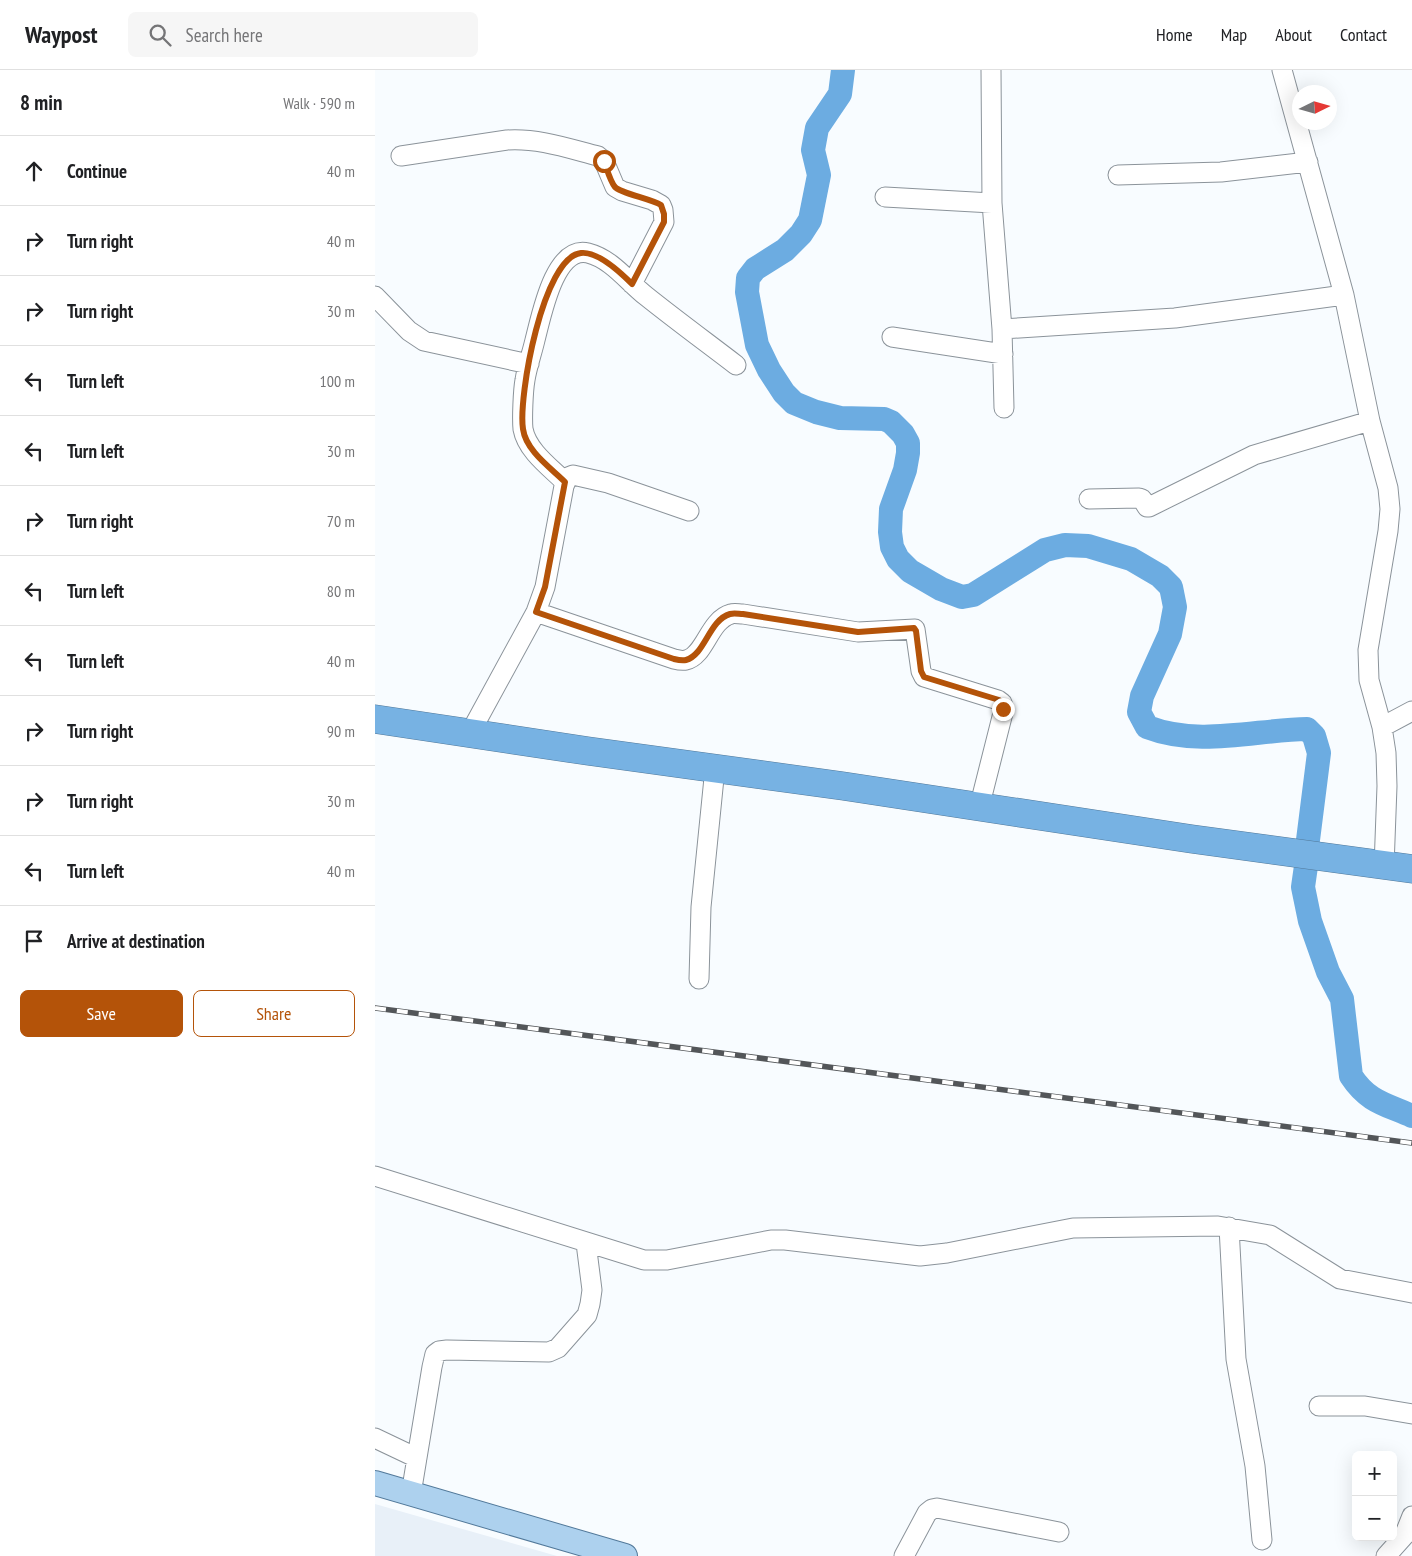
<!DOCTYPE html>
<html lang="en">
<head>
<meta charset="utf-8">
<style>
	body { margin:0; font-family:"PT Sans Narrow",sans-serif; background:#f6f6f6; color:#202124 }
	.controls { position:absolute; right:15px; bottom:15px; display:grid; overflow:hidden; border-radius:8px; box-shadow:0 5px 20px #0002 }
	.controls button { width:45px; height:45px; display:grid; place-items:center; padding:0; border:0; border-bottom:1px solid #e0e0e0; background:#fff; color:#202124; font:25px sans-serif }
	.compass { position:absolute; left:917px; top:15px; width:45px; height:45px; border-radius:50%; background:#fff; box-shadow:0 5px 20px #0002; rotate:85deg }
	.stop { position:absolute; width:15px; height:15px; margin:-11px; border:4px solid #b45309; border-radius:50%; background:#fff }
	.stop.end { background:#b45309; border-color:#fff; box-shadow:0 1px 5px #0008 }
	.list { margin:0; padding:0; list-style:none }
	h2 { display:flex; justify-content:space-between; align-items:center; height:65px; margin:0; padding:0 20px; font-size:21px }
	h2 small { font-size:16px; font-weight:400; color:#757577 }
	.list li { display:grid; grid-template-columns:32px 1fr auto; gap:15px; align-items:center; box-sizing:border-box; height:70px; padding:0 20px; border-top:1px solid #e0e0e0 }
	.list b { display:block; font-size:19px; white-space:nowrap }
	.list em { font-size:16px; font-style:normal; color:#757577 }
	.actions { display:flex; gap:10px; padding:15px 20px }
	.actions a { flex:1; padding:11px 0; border:1px solid #b45309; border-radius:8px; text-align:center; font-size:18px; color:#b45309 }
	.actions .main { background:#b45309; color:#fff }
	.icon { flex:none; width:28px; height:28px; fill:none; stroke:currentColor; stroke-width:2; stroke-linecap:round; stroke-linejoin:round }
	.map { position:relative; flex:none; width:1037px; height:1486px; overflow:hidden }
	header { display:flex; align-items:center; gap:30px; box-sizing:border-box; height:70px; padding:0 25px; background:#fff; border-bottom:1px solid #e0e0e0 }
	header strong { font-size:24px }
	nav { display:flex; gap:28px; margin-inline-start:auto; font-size:18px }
	.search { width:350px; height:45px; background:#f6f6f6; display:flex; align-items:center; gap:12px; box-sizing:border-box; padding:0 18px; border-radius:8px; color:#757577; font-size:19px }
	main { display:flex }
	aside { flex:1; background:#fff }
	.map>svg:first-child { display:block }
	.built { fill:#e8f0f8 }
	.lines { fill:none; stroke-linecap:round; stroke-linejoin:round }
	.river { stroke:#6cace1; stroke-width:24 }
	.minor-casing { stroke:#8b939a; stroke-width:21 }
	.major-casing { stroke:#52799a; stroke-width:26 }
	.highway-casing { stroke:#52799a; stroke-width:29 }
	.minor { stroke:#fff; stroke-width:19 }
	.major { stroke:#add1ee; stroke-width:24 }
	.highway { stroke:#77b2e3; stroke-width:28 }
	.rail-casing { stroke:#535659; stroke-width:5.5 }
	.rail { stroke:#fff; stroke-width:4; stroke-dasharray:11; stroke-linecap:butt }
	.route { stroke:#b45309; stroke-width:6 }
</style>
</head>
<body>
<header>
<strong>Waypost</strong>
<div class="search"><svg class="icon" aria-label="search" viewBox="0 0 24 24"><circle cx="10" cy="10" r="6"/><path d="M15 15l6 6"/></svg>Search here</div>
<nav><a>Home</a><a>Map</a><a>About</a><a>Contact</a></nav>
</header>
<main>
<aside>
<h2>8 min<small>Walk · 590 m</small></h2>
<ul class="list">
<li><svg class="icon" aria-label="ahead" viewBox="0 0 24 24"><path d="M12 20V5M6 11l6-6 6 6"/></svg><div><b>Continue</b></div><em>40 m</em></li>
<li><svg class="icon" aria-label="right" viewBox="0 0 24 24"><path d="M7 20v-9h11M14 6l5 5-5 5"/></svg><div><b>Turn right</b></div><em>40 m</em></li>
<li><svg class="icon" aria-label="right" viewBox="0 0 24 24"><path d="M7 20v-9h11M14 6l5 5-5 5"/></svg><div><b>Turn right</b></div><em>30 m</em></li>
<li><svg class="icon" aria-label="left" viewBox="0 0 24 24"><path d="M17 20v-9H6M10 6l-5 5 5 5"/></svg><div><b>Turn left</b></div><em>100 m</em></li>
<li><svg class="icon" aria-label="left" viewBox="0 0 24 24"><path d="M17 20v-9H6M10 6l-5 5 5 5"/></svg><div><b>Turn left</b></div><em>30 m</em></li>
<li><svg class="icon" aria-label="right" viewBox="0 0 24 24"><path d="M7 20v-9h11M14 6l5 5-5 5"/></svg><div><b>Turn right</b></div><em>70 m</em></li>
<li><svg class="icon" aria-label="left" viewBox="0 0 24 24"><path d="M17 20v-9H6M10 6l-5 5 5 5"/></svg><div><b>Turn left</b></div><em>80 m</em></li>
<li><svg class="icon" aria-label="left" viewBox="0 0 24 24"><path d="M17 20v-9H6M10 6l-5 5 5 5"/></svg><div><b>Turn left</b></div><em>40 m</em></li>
<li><svg class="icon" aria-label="right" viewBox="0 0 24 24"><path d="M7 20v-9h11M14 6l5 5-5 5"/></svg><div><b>Turn right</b></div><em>90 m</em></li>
<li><svg class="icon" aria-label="right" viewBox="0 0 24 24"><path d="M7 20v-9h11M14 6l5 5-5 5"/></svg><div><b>Turn right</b></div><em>30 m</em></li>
<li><svg class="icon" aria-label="left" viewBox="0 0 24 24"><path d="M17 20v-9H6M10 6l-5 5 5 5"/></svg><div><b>Turn left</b></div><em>40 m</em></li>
<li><svg class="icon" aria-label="arrive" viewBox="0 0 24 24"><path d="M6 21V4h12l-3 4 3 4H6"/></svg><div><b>Arrive at destination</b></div></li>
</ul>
<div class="actions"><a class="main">Save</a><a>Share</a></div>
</aside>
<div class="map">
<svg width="1037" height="1486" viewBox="0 0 1037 1486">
	<rect width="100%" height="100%" fill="#f8fcff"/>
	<path class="built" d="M 0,1434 L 182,1486 L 0,1486 Z"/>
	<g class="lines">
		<path class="river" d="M 468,0 L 465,24 L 442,58 L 438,80 L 444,105 L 435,150 L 426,164 L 410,180 L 380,199 L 373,208 L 372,222 L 382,275 L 394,300 L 409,323 L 419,333 L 441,342 L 465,348 L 509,349 L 516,352 L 528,364 L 533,373 L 533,383 L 530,400 L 516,439 L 515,462 L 517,477 L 523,489 L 535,501 L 566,519 L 587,527 L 598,525 L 670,480 L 690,475 L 713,476 L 756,489 L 785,506 L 796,517 L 800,537 L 795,564 L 767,626 L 764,642 L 772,657 C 824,677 879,660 932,659 L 939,666 L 944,683 L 933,770
			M 931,796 L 928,817 L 935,851 L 953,902 L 967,929 L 976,1006 C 993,1032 1010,1034 1037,1046"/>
		<defs>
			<path id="minor" d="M 616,0 L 617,133 L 627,259 L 629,338
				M 907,0 L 969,225 L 995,351 L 1013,418 L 1015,439 L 1013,461 L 993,580 L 994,610 L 1007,657 L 1011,683 L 1012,716 L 1009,797
				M 26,86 L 132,70 C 163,68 192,78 223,86 L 229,91 L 240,117 L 247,121 L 277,130 L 286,135 L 288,140 L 289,152 L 257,214
				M 743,105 L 846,102 L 933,92
				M 510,127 L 617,133
				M 0,226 L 34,261 L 49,271 L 154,294
				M 627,259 L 800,248 L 969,225
				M 517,267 L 628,284
				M 190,412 C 176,398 152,381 148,359 C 147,349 148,321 150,310 C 152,297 157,283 160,270 C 166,248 179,175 213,183 C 237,189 253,212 271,226 C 301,250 331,272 361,295
				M 714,429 L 764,428 L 767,429 L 772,437 L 774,437 L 879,385 L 995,351
				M 161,542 L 299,589 C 303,590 307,591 311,590 C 330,586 334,550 356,544 C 359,543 364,544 368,544 L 483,562 L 540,559 L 546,601 L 549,607 L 623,630 L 627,633 L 629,639 L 604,738
				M 1007,657 L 1037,641
				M 95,663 L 161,542 L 170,517 L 189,416 L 193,407 L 198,405 L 233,413 L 314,441
				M 324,909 L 326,837 L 340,698
				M 0,1106 L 269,1190 L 292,1190 L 396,1170 L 410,1170 L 545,1186 L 572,1183 L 698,1158 L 843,1156 L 895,1165 L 965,1209 L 1037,1223
				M 854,1157 L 861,1289 L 880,1396 L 887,1470
				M 944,1336 L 990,1336 L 1037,1344
				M 0,1368 L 42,1388
				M 36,1424 L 57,1297 L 60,1284 L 64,1281 L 72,1280 L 174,1282 L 183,1278 L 212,1245 L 215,1234 L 217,1220 L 211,1173
				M 529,1486 L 552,1443 L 557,1439 L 562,1438 L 684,1462
				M 1011,1486 L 1029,1466 L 1037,1446"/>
			<path id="major" d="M 0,1413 L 250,1486"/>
			<path id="highway" d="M 0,649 L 213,681 L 468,716 L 817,769 L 1037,799"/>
		</defs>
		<use href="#minor" class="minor-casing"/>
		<use href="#major" class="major-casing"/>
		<use href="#highway" class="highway-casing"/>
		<use href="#minor" class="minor"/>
		<use href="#major" class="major"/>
		<use href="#highway" class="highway"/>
		<defs>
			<path id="rail" d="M 0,938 L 1037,1073"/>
		</defs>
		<use href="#rail" class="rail-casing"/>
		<use href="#rail" class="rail"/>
	</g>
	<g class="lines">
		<path class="route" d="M 229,91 C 232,99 235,111 240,117 C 245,123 276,129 286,135 L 289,144 L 289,152 L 257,214 C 246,203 223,181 206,183 C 168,187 143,327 148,359 C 151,381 176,398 190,412 L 170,517 L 161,542 L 299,589 C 303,590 307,591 311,590 C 330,585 334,550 355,544 C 359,543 364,544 368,544 L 483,562 L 539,558 L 541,561 L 546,601 L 549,607 L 624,630 L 627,633 L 628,639"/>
	</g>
</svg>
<div class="controls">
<button>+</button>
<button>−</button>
</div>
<svg class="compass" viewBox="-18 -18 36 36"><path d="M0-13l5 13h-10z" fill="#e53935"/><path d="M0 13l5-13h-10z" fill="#757577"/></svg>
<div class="stop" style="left:229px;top:91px"></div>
<div class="stop end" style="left:628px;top:639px"></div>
</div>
</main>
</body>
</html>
